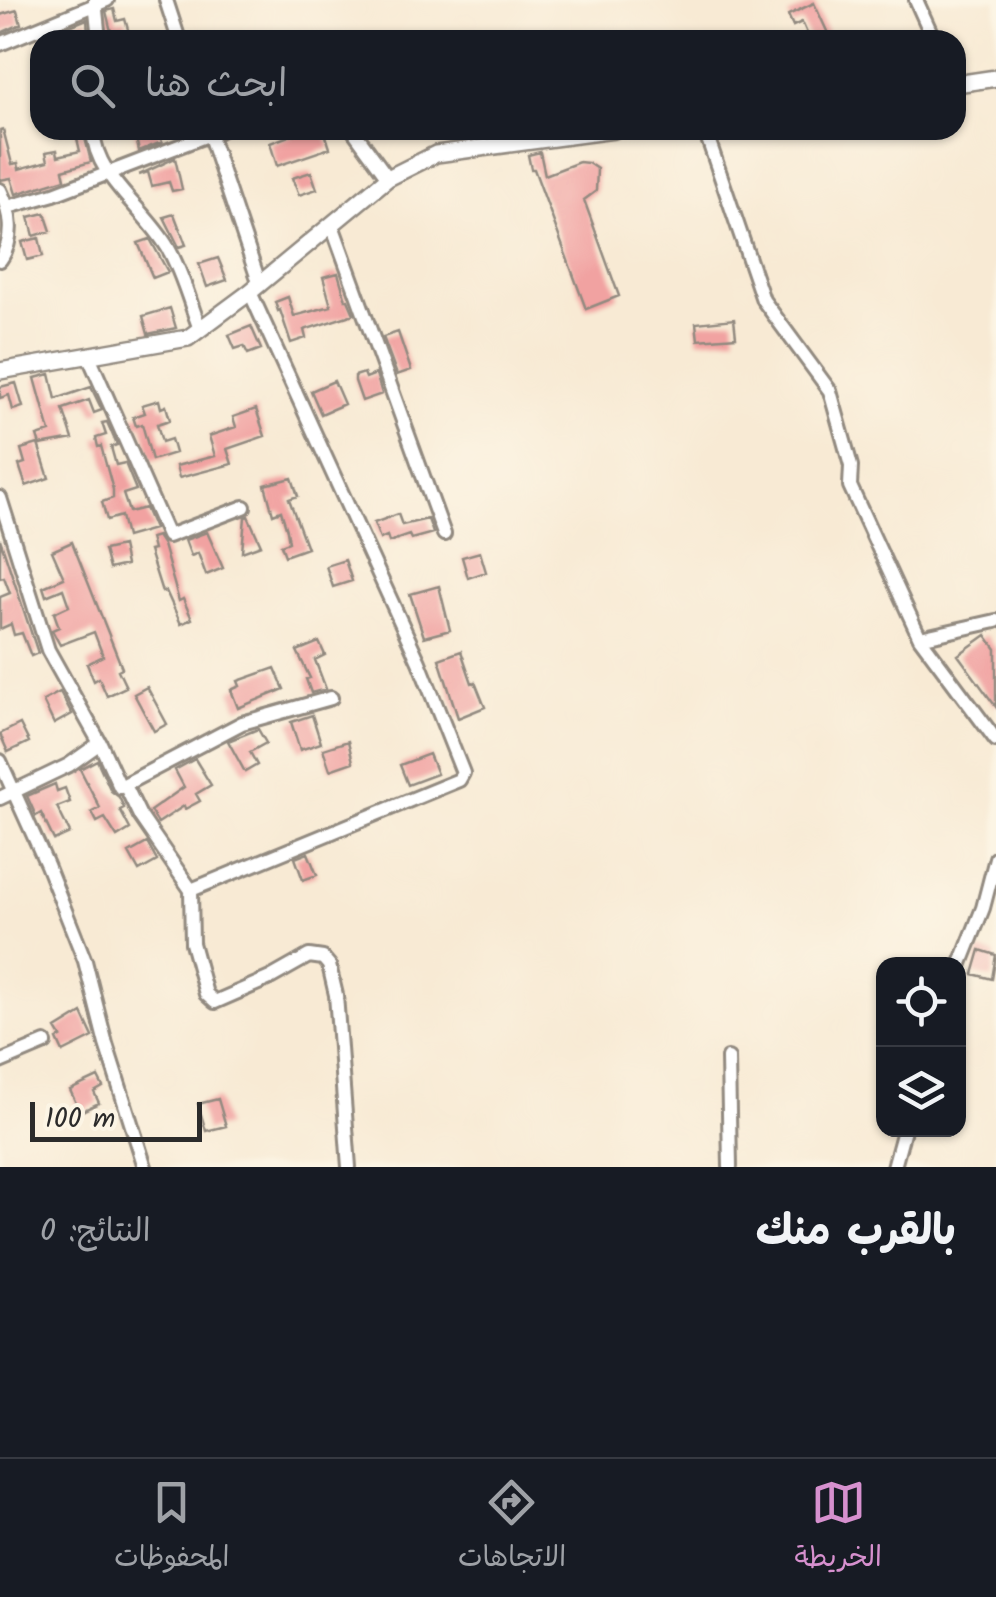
<!DOCTYPE html>
<html lang="ar">
<head>
<meta charset="utf-8">
<style>
	body { margin:0; font-family:Kalam,"Playpen Sans Arabic",sans-serif; background:#242831; color:#f1f3f6; direction:rtl }
	.controls { position:absolute; right:30px; bottom:30px; display:grid; overflow:hidden; border-radius:20px; box-shadow:0 2px 8px #0004 }
	.controls button { width:90px; height:90px; display:grid; place-items:center; padding:0; border:0; border-bottom:2px solid #363941; background:#171b24; color:#f1f3f6; font:50px sans-serif }
	.scale { position:absolute; left:30px; bottom:25px; width:172px; box-sizing:border-box; padding-left:10px; border:5px solid #2b2b2b; border-top:0; font-size:28px; line-height:35px; white-space:nowrap; color:#2b2b2b; -webkit-text-stroke:8px #fcf5e5; paint-order:stroke }
	.list { margin:0; padding:0; list-style:none }
	h2 { display:flex; justify-content:space-between; align-items:center; height:130px; margin:0; padding:0 40px; font-size:42px }
	h2 small { font-size:32px; font-weight:400; color:#9ea1a6 }
	.icon { flex:none; width:55px; height:55px; fill:none; stroke:currentColor; stroke-width:2; stroke-linecap:round; stroke-linejoin:round }
	.map { position:relative; flex:none; width:996px; height:1167px; overflow:hidden; direction:ltr }
	.search { position:absolute; background:#171b24; box-shadow:0 2px 8px #0004; left:30px; right:30px; top:30px; height:110px; display:flex; align-items:center; gap:25px; box-sizing:border-box; padding:0 35px; border-radius:30px; color:#9ea1a6; font-size:38px }
	.sheet { height:290px; background:#171b24 }
	nav { display:flex; justify-content:space-around; align-items:center; box-sizing:border-box; height:140px; border-top:2px solid #363941; background:#171b24; font-size:28px; color:#9ea1a6 }
	nav a { display:grid; justify-items:center; gap:5px }
	nav .on { color:#d690ce }
	.map>svg:first-child { display:block }
	.building { fill:#f1a2a1 }
	.lines { fill:none; stroke-linecap:round; stroke-linejoin:round }
	.minor-casing { stroke:#928a80; stroke-width:18 }
	.tertiary-casing { stroke:#928a80; stroke-width:20 }
	.minor { stroke:#fff; stroke-width:12 }
	.tertiary { stroke:#fff; stroke-width:15 }
</style>
</head>
<body>
<div class="map">
<svg width="996" height="1167" viewBox="0 0 996 1167">
	<rect width="100%" height="100%" fill="#fcf5e5"/>
	<filter id="ink" filterUnits="userSpaceOnUse"><feTurbulence type="fractalNoise" baseFrequency=".01" numOctaves="2"/><feDisplacementMap in="SourceGraphic" scale="20" xChannelSelector="R" yChannelSelector="G"/><feConvolveMatrix kernelMatrix="1 2 1 2 8 2 1 2 1" color-interpolation-filters="sRGB"/></filter>
	<filter id="wash" filterUnits="userSpaceOnUse"><feTurbulence type="fractalNoise" baseFrequency=".0048" numOctaves="4" result="noise"/><feDisplacementMap in="SourceGraphic" scale="40" xChannelSelector="R" yChannelSelector="G"/><feGaussianBlur stdDeviation="2.25" result="paint"/><feColorMatrix in="noise" values="0 0 0 0 0 0 0 0 0 0 0 0 0 0 0 0 0 1.4 0 .05"/><feComposite in="paint" operator="in"/></filter>
	<g filter="url(#wash)">
		<rect width="100%" height="100%" fill="#f8ead4"/>
		<g id="blocks">
			<path class="building" d="M 814,3 L 831,40 L 810,40 L 802,22 L 793,26 L 788,15 Z
				M 114,9 L 117,21 L 125,19 L 131,40 L 113,40 L 106,11 Z
				M 17,10 L 21,24 L 1,33 L 0,15 Z
				M 87,19 L 88,35 L 63,40 L 60,30 Z
				M 3,129 L 12,164 L 18,163 L 19,169 L 48,161 L 46,152 L 57,150 L 58,156 L 80,151 L 75,130 L 83,130 L 91,162 L 63,170 L 65,179 L 16,194 L 11,178 L 0,180 L 0,130 Z
				M 134,130 L 158,130 L 162,142 L 139,151 Z
				M 305,130 L 324,130 L 330,148 L 277,166 L 270,143 Z
				M 540,152 L 545,175 L 579,162 L 588,163 L 597,169 L 596,191 L 584,200 L 619,296 L 586,309 L 534,169 L 531,169 L 528,155 Z
				M 175,158 L 182,189 L 172,191 L 169,182 L 152,186 L 148,172 L 139,175 Z
				M 311,172 L 317,189 L 299,195 L 292,178 Z
				M 45,213 L 51,231 L 34,236 L 29,217 Z
				M 174,214 L 186,245 L 179,247 L 164,217 Z
				M 39,238 L 43,256 L 27,260 L 22,242 Z
				M 150,239 L 168,272 L 153,278 L 138,243 Z
				M 218,258 L 227,280 L 207,287 L 199,264 Z
				M 338,273 L 346,300 L 348,300 L 354,314 L 304,330 L 306,338 L 291,343 L 280,310 L 278,311 L 275,302 L 288,297 L 294,316 L 331,306 L 323,277 Z
				M 170,308 L 176,328 L 148,334 L 143,316 Z
				M 734,319 L 736,337 L 698,340 L 696,323 Z
				M 251,326 L 261,349 L 248,354 L 244,346 L 235,349 L 229,335 Z
				M 398,332 L 411,370 L 397,375 L 383,337 Z
				M 364,373 L 366,378 L 376,374 L 382,394 L 362,401 L 355,381 L 355,376 Z
				M 50,374 L 56,399 L 91,387 L 102,410 L 94,413 L 89,400 L 63,409 L 73,439 L 40,445 L 37,436 L 50,432 L 35,378 Z
				M 334,381 L 344,404 L 321,414 L 311,391 Z
				M 16,383 L 23,407 L 13,410 L 9,395 L 0,398 L 0,387 Z
				M 159,400 L 161,408 L 166,406 L 170,420 L 157,424 L 162,442 L 171,439 L 175,453 L 152,460 L 142,424 L 136,426 L 133,417 L 145,413 L 142,405 Z
				M 256,409 L 265,436 L 227,449 L 232,464 L 179,478 L 176,466 L 215,456 L 209,436 L 236,427 L 233,417 Z
				M 107,422 L 117,445 L 111,447 L 116,465 L 125,463 L 136,490 L 123,494 L 129,512 L 145,508 L 154,529 L 126,537 L 121,516 L 107,520 L 102,502 L 113,498 L 113,490 L 101,446 L 98,447 L 96,438 L 106,435 L 102,423 Z
				M 38,444 L 49,478 L 26,486 L 19,465 L 25,463 L 21,449 Z
				M 292,478 L 298,496 L 289,499 L 307,548 L 285,556 L 281,545 L 289,542 L 287,530 L 281,511 L 273,514 L 265,485 Z
				M 398,514 L 402,525 L 428,519 L 433,533 L 411,539 L 409,535 L 389,542 L 387,536 L 380,539 L 374,523 Z
				M 248,516 L 261,545 L 242,552 L 245,517 Z
				M 207,532 L 223,568 L 206,575 L 198,553 L 191,556 L 185,540 Z
				M 157,536 L 163,545 L 179,601 L 183,599 L 192,619 L 181,624 L 166,591 L 162,592 L 149,551 L 153,550 L 150,538 Z
				M 0,539 L 38,653 L 31,656 L 22,633 L 14,635 L 11,624 L 0,629 L 0,597 L 10,593 L 4,577 L 0,578 Z
				M 72,542 L 122,668 L 118,670 L 126,687 L 107,696 L 99,678 L 94,681 L 87,664 L 103,656 L 94,632 L 60,645 L 52,630 L 59,627 L 54,613 L 69,606 L 63,589 L 46,596 L 43,587 L 64,578 L 52,551 Z
				M 122,546 L 126,565 L 109,569 L 104,550 Z
				M 480,552 L 486,572 L 468,578 L 462,557 Z
				M 345,560 L 352,581 L 333,587 L 326,566 Z
				M 439,586 L 450,630 L 424,637 L 410,594 Z
				M 986,635 L 996,649 L 996,707 L 958,655 Z
				M 319,642 L 325,655 L 315,660 L 326,689 L 311,693 L 306,679 L 310,678 L 297,651 Z
				M 461,651 L 472,683 L 475,682 L 485,707 L 458,718 L 439,659 Z
				M 275,668 L 284,689 L 238,708 L 231,690 L 240,686 L 238,681 Z
				M 147,687 L 167,724 L 154,731 L 134,694 Z
				M 60,692 L 72,714 L 54,724 L 43,701 Z
				M 312,715 L 321,743 L 300,750 L 291,722 Z
				M 20,724 L 29,742 L 8,752 L 0,734 Z
				M 258,729 L 266,743 L 250,752 L 257,765 L 245,772 L 228,741 Z
				M 348,741 L 353,762 L 330,770 L 323,749 Z
				M 429,754 L 437,774 L 408,785 L 400,765 Z
				M 195,759 L 211,785 L 196,794 L 200,801 L 185,809 L 184,806 L 158,823 L 150,811 L 184,787 L 175,770 Z
				M 97,760 L 111,791 L 119,797 L 124,808 L 120,810 L 130,829 L 117,837 L 105,818 L 97,822 L 92,812 L 100,808 L 80,769 Z
				M 55,784 L 57,791 L 65,788 L 70,802 L 57,807 L 70,833 L 54,840 L 41,813 L 36,816 L 27,796 Z
				M 147,843 L 157,861 L 139,871 L 129,853 Z
				M 308,853 L 317,875 L 303,880 L 295,858 Z
				M 980,950 L 996,955 L 992,979 L 973,974 Z
				M 82,1013 L 93,1037 L 63,1052 L 57,1039 L 61,1037 L 56,1029 Z
				M 98,1077 L 103,1087 L 94,1092 L 99,1103 L 80,1112 L 70,1090 Z
				M 218,1099 L 226,1126 L 206,1131 L 198,1104 Z"/>
		</g>
	</g>
	<g filter="url(#ink)">
		<use href="#blocks" fill-opacity="0" stroke="#928a80" stroke-width="2.5"/>
		<g class="lines">
			<defs>
				<path id="minor" d="M 95,0 L 99,40
					M 166,0 L 179,40
					M 916,0 L 934,40
					M 0,44 L 107,0
					M 93,130 C 95,178 144,207 168,248 C 182,272 190,303 200,329
					M 208,130 L 260,285
					M 353,130 L 388,178
					M 705,130 L 763,300 L 830,391 L 851,466 L 850,486 L 920,638 L 996,740
					M 0,190 C 11,212 15,239 0,260
					M 8,207 L 54,194 L 221,130
					M 332,225 L 444,534
					M 89,357 L 168,536 L 244,507
					M 0,498 L 48,650 L 100,743 L 120,787 L 242,723 L 331,698
					M 920,638 L 996,621
					M 0,761 L 47,865 L 85,961 L 106,1044 L 145,1167
					M 125,785 L 140,816 L 191,890 L 192,943 L 206,994 L 215,1002 L 270,978 L 309,956 L 323,958 L 329,965 L 336,995 L 349,1167
					M 0,798 L 69,765 L 100,743
					M 191,890 L 459,780 L 463,773 L 419,662 L 250,292
					M 958,971 L 983,908 L 996,858
					M 728,1058 L 730,1167
					M 0,1062 L 45,1043
					M 894,1167 L 904,1130"/>
				<path id="tertiary" d="M 956,84 L 996,78
					M 0,371 L 188,338 L 250,292 L 388,178 L 436,154 L 614,130"/>
			</defs>
			<use href="#minor" class="minor-casing"/>
			<use href="#tertiary" class="tertiary-casing"/>
			<use href="#minor" class="minor"/>
			<use href="#tertiary" class="tertiary"/>
		</g>
	</g>
</svg>
<div class="controls">
<button><svg class="icon" aria-label="locate" viewBox="0 0 24 24"><circle cx="12" cy="12" r="6"/><path d="M12 2v4M12 18v4M2 12h4M18 12h4"/></svg></button>
<button><svg class="icon" aria-label="layers" viewBox="0 0 24 24"><path d="M12 4l9 5-9 5-9-5zM3 14l9 5 9-5"/></svg></button>
</div>
<div class="scale">100 m</div>
<div class="search"><svg class="icon" aria-label="search" viewBox="0 0 24 24"><circle cx="10" cy="10" r="6"/><path d="M15 15l6 6"/></svg>ابحث هنا</div>
</div>
<section class="sheet">
<h2>بالقرب منك<small>النتائج: 0</small></h2>
<ul class="list">
</ul>
</section>
<nav>
<a class="on"><svg class="icon" aria-label="map" viewBox="0 0 24 24"><path d="M3 6l6-2 6 2 6-2v14l-6 2-6-2-6 2zM9 4v14M15 6v14"/></svg>الخريطة</a>
<a><svg class="icon" aria-label="directions" viewBox="0 0 24 24"><path d="M12 3l9 9-9 9-9-9zM9 14v-3h6M13 9l2 2-2 2"/></svg>الاتجاهات</a>
<a><svg class="icon" aria-label="saved" viewBox="0 0 24 24"><path d="M7 4h10v16l-5-4-5 4z"/></svg>المحفوظات</a>
</nav>
</body>
</html>
